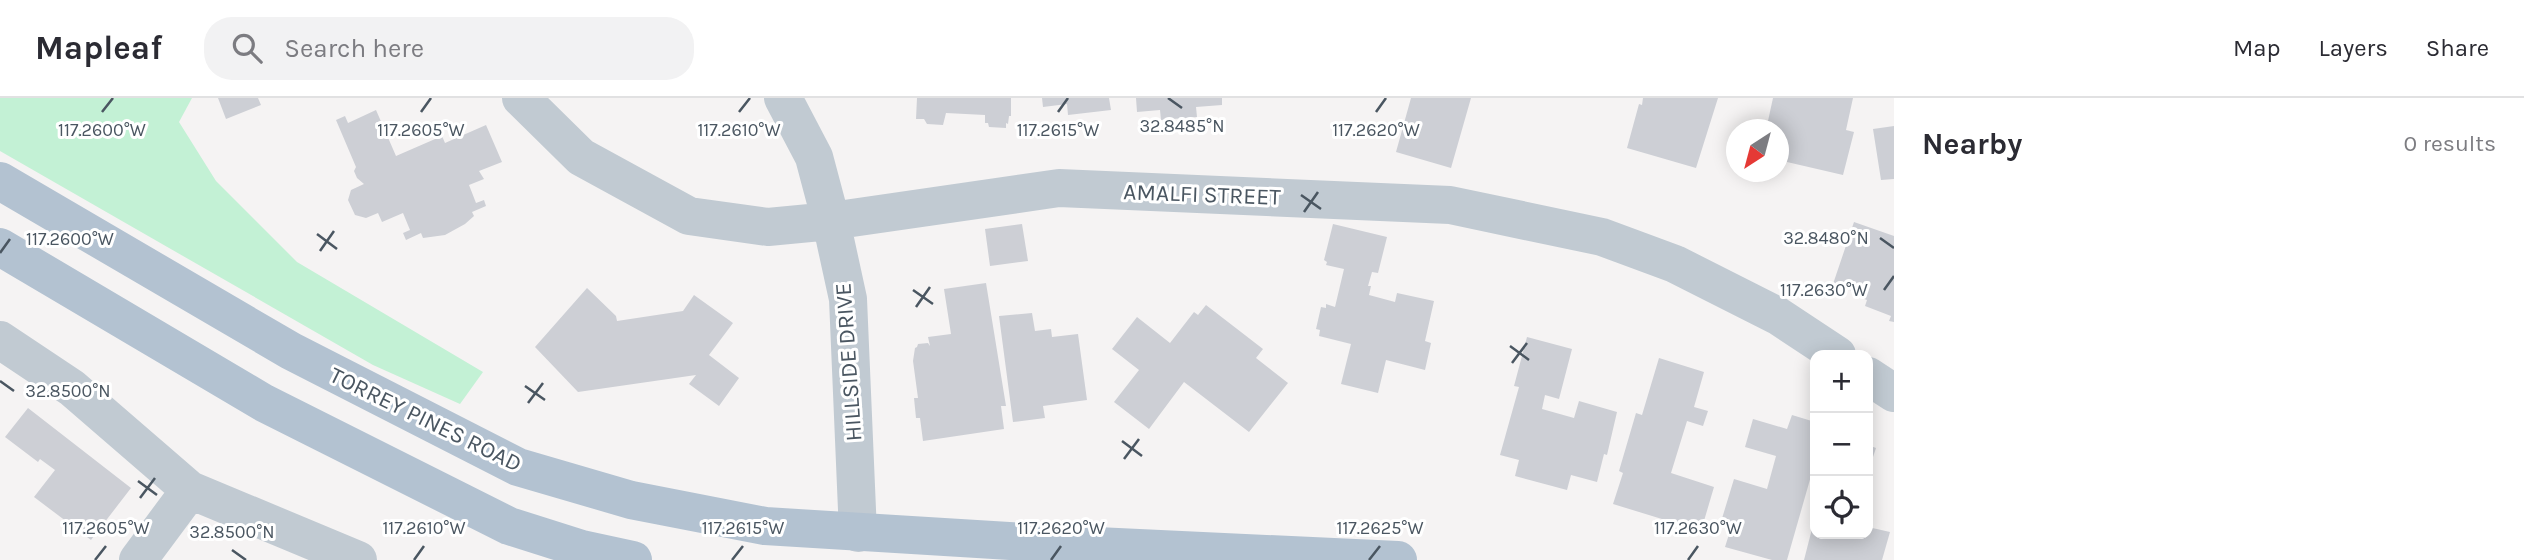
<!DOCTYPE html>
<html lang="en">
<head>
<meta charset="utf-8">
<style>
	body { margin:0; font-family:Karla,sans-serif; background:#f2f2f3; color:#2b2b33 }
	.controls { position:absolute; right:21px; bottom:21px; display:grid; overflow:hidden; border-radius:14px; box-shadow:0 4px 18px #0003 }
	.controls button { width:63px; height:63px; display:grid; place-items:center; padding:0; border:0; border-bottom:2px solid #e1e1e2; background:#fff; color:#2b2b33; font:35px sans-serif }
	.compass { position:absolute; left:1726px; top:21px; width:63px; height:63px; border-radius:50%; background:#fff; box-shadow:0 4px 18px #0003; rotate:216deg }
	.list { margin:0; padding:0; list-style:none }
	h2 { display:flex; justify-content:space-between; align-items:center; height:91px; margin:0; padding:0 28px; font-size:30px }
	h2 small { font-size:23px; font-weight:400; color:#7c7c81 }
	.icon { flex:none; width:38px; height:38px; fill:none; stroke:currentColor; stroke-width:2; stroke-linecap:round; stroke-linejoin:round }
	.map { position:relative; flex:none; width:1894px; height:462px; overflow:hidden }
	header { display:flex; align-items:center; gap:42px; box-sizing:border-box; height:98px; padding:0 35px; background:#fff; border-bottom:2px solid #e1e1e2 }
	header strong { font-size:33px }
	nav { display:flex; gap:38px; margin-inline-start:auto; font-size:24px }
	.search { width:490px; height:63px; background:#f2f2f3; display:flex; align-items:center; gap:18px; box-sizing:border-box; padding:0 24px; border-radius:28px; color:#7c7c81; font-size:26px }
	main { display:flex }
	aside { flex:1; background:#fff }
	.map>svg:first-child { display:block }
	.grass { fill:#c3f1d5 }
	.building { fill:#cdcfd5 }
	.lines { fill:none; stroke-linecap:round; stroke-linejoin:round }
	.street { stroke:#c1cad2; stroke-width:38 }
	.primary { stroke:#b3c2d1; stroke-width:38 }
	.ticks { fill:none; stroke:#4a5661; stroke-width:2.5 }
	.labels { text-anchor:middle; stroke-width:6; stroke-linejoin:round; paint-order:stroke }
	.street-label { font-size:23px; fill:#4a5661; stroke:#fff }
	.ticks-label { font-size:18px; text-anchor:middle; fill:#4a5661; stroke:#fff; stroke-width:6; stroke-linejoin:round; paint-order:stroke }
</style>
</head>
<body>
<header>
<strong>Mapleaf</strong>
<div class="search"><svg class="icon" aria-label="search" viewBox="0 0 24 24"><circle cx="10" cy="10" r="6"/><path d="M15 15l6 6"/></svg>Search here</div>
<nav><a>Map</a><a>Layers</a><a>Share</a></nav>
</header>
<main>
<div class="map">
<svg width="1894" height="462" viewBox="0 0 1894 462">
	<rect width="100%" height="100%" fill="#f5f3f3"/>
	<path class="grass" d="M 0,0 L 192,0 L 179,24 L 216,83 L 297,164 L 483,274 L 460,306 L 373,267 L 0,53 Z"/>
	<path class="building" d="M 218,0 L 258,0 L 261,7 L 226,21 Z
		M 917,0 L 1011,0 L 1011,18 L 1009,18 L 1008,26 L 1006,25 L 1006,30 L 989,29 L 988,25 L 985,25 L 985,17 L 946,15 L 943,27 L 927,26 L 924,21 L 916,21 Z
		M 1042,0 L 1109,0 L 1111,12 L 1068,17 L 1067,6 L 1043,9 Z
		M 1136,0 L 1222,0 L 1222,7 L 1196,9 L 1197,19 L 1161,22 L 1160,12 L 1137,14 Z
		M 1411,0 L 1471,0 L 1451,70 L 1396,54 Z
		M 1643,0 L 1718,0 L 1696,70 L 1627,50 L 1639,6 L 1642,7 Z
		M 1773,0 L 1853,0 L 1846,32 L 1854,34 L 1843,77 L 1787,64 L 1788,55 L 1778,53 L 1778,32 L 1766,32 Z
		M 376,12 L 396,58 L 442,38 L 445,45 L 486,27 L 502,64 L 479,73 L 484,81 L 469,87 L 476,105 L 484,102 L 486,108 L 472,114 L 474,118 L 465,126 L 445,137 L 423,140 L 421,135 L 406,142 L 403,135 L 410,132 L 403,115 L 382,124 L 378,115 L 366,120 L 355,117 L 348,102 L 351,92 L 364,86 L 357,80 L 354,73 L 356,69 L 336,22 L 345,18 L 348,25 Z
		M 1894,28 L 1894,81 L 1881,82 L 1873,31 Z
		M 1854,124 L 1894,138 L 1894,224 L 1889,223 L 1891,218 L 1865,208 L 1867,202 L 1854,197 L 1855,194 L 1833,186 Z
		M 1022,126 L 1028,163 L 990,168 L 985,131 Z
		M 1333,126 L 1387,139 L 1378,175 L 1372,174 L 1368,188 L 1371,188 L 1369,197 L 1395,204 L 1397,195 L 1434,203 L 1425,243 L 1431,245 L 1425,272 L 1386,262 L 1378,295 L 1341,286 L 1351,246 L 1319,238 L 1320,232 L 1316,231 L 1321,209 L 1326,210 L 1326,206 L 1335,209 L 1344,171 L 1326,167 L 1327,164 L 1324,162 Z
		M 986,185 L 1006,308 L 1001,308 L 1004,331 L 923,343 L 920,320 L 916,320 L 914,300 L 918,300 L 913,263 L 915,250 L 917,249 L 918,246 L 928,245 L 930,248 L 928,239 L 951,236 L 944,191 Z
		M 587,190 L 616,218 L 617,223 L 683,213 L 694,197 L 733,225 L 709,257 L 739,280 L 719,308 L 689,286 L 696,277 L 578,294 L 535,249 Z
		M 1206,207 L 1263,251 L 1256,260 L 1288,285 L 1249,334 L 1184,284 L 1149,331 L 1114,304 L 1139,272 L 1112,251 L 1137,219 L 1170,245 L 1194,214 L 1198,217 Z
		M 1032,215 L 1035,233 L 1051,231 L 1052,239 L 1078,236 L 1087,302 L 1043,308 L 1045,320 L 1013,324 L 999,218 Z
		M 1527,239 L 1572,251 L 1559,301 L 1545,297 L 1542,311 L 1574,320 L 1579,303 L 1617,314 L 1607,357 L 1604,356 L 1597,384 L 1571,377 L 1567,392 L 1515,378 L 1519,362 L 1500,357 L 1519,289 L 1514,288 Z
		M 1659,260 L 1704,274 L 1694,309 L 1708,313 L 1703,328 L 1687,323 L 1671,375 L 1714,389 L 1701,433 L 1613,406 L 1623,375 L 1619,373 L 1636,315 L 1642,317 Z
		M 28,310 L 131,390 L 91,442 L 34,399 L 55,372 L 40,361 L 38,364 L 5,339 Z
		M 1792,317 L 1815,324 L 1815,364 L 1787,462 L 1772,462 L 1725,449 L 1731,430 L 1720,427 L 1734,381 L 1767,391 L 1776,358 L 1745,349 L 1753,321 L 1787,331 Z
		M 1868,347 L 1876,350 L 1868,374 Z
		M 1814,423 L 1815,436 L 1868,436 L 1868,429 L 1890,434 L 1882,462 L 1804,462 Z"/>
	<g class="lines">
		<path class="street" d="M 521,0 L 581,59 L 689,118 L 768,129 L 831,123 L 1059,90 L 1450,107 L 1602,139 L 1675,166 L 1778,218 L 1837,257
			M 783,0 L 814,59 L 831,123 L 848,201 L 858,435
			M 0,242 L 72,290 L 190,392 L 358,462
			M 1868,278 L 1894,295
			M 138,462 L 190,392"/>
		<path class="primary" d="M 0,83 L 291,253 L 518,369 L 631,402 L 765,428 L 1075,447 L 1398,462
			M 0,149 L 264,305 L 509,428 L 582,451 L 633,462"/>
	</g>
	<path class="ticks" d="M 1168,0 L 1182,10M 102,14 L 113,0M 421,14 L 431,0M 739,14 L 750,0M 1058,14 L 1068,0M 1376,14 L 1386,0M 1301,97 L 1321,111M 1304,114 L 1318,94M 317,136 L 337,151M 1880,140 L 1894,150M 320,153 L 334,133M 0,155 L 10,141M 913,192 L 933,206M 1884,192 L 1894,178M 916,209 L 930,189M 1510,248 L 1529,262M 1512,265 L 1527,245M 0,283 L 14,293M 525,288 L 545,302M 528,305 L 543,285M 1122,343 L 1142,358M 1124,361 L 1139,341M 138,383 L 157,397M 140,400 L 155,380M 232,452 L 246,462M 95,462 L 106,448M 414,462 L 424,448M 732,462 L 743,448M 1051,462 L 1061,448M 1369,462 L 1380,448M 1688,462 L 1698,448"/>
	<g class="labels">
		<g class="street-label">
			<text transform="translate(1202 96) rotate(2)" y="8">AMALFI STREET</text>
			<text transform="translate(848 264) rotate(-94)" y="8">HILLSIDE DRIVE</text>
			<text transform="translate(426 321) rotate(26)" y="8">TORREY PINES ROAD</text>
		</g>
	</g>
	<g class="ticks-label">
		<text x="1182" y="34">32.8485°N</text>
		<text x="102" y="38">117.2600°W</text>
		<text x="421" y="38">117.2605°W</text>
		<text x="739" y="38">117.2610°W</text>
		<text x="1058" y="38">117.2615°W</text>
		<text x="1376" y="38">117.2620°W</text>
		<text x="1826" y="146">32.8480°N</text>
		<text x="70" y="147">117.2600°W</text>
		<text x="1824" y="198">117.2630°W</text>
		<text x="68" y="299">32.8500°N</text>
		<text x="106" y="436">117.2605°W</text>
		<text x="424" y="436">117.2610°W</text>
		<text x="743" y="436">117.2615°W</text>
		<text x="1061" y="436">117.2620°W</text>
		<text x="1380" y="436">117.2625°W</text>
		<text x="1698" y="436">117.2630°W</text>
		<text x="232" y="440">32.8500°N</text>
	</g>
</svg>
<div class="controls">
<button>+</button>
<button>−</button>
<button><svg class="icon" aria-label="locate" viewBox="0 0 24 24"><circle cx="12" cy="12" r="6"/><path d="M12 2v4M12 18v4M2 12h4M18 12h4"/></svg></button>
</div>
<svg class="compass" viewBox="-18 -18 36 36"><path d="M0-13l5 13h-10z" fill="#e53935"/><path d="M0 13l5-13h-10z" fill="#7c7c81"/></svg>
</div>
<aside>
<h2>Nearby<small>0 results</small></h2>
<ul class="list">
</ul>
</aside>
</main>
</body>
</html>
